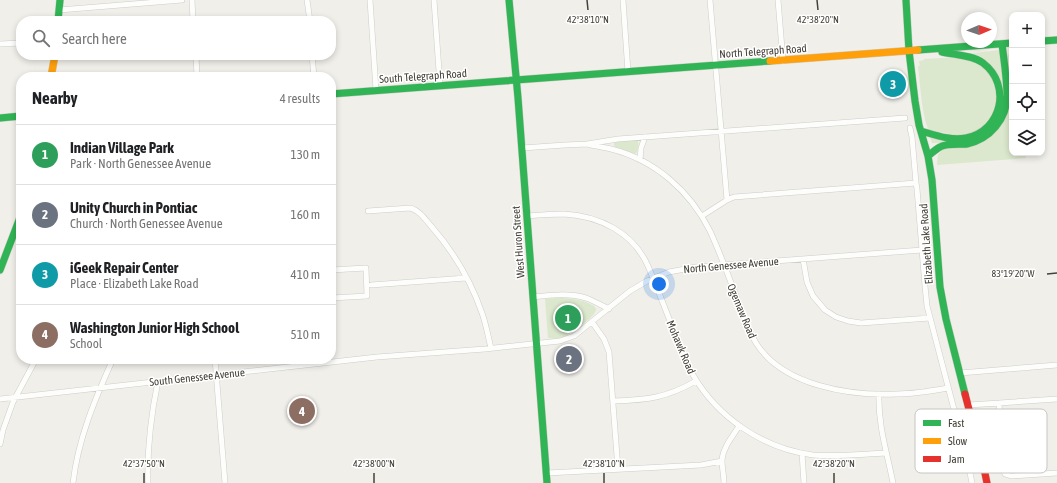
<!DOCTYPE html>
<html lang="en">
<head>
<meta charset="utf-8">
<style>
	body { margin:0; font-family:"Asap Condensed",sans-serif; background:#f6f6f6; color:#202124 }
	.controls { position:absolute; right:12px; top:12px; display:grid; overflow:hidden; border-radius:8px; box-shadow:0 2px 6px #0003 }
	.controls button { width:36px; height:36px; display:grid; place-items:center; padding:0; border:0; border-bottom:1px solid #e0e0e0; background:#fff; color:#202124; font:20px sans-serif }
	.compass { position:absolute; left:961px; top:12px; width:36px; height:36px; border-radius:50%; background:#fff; box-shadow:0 2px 6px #0003; rotate:88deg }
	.you { position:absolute; left:659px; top:284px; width:14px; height:14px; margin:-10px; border:3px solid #fff; border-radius:50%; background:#1a73e8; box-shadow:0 0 0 6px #1a73e833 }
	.badge { display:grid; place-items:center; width:26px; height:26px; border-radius:50%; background:#0f766e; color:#fff; font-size:13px; font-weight:700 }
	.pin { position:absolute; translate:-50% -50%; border:2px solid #fff; box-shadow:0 1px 4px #0006 }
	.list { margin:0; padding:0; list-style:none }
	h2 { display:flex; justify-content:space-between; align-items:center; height:52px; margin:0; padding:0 16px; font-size:17px }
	h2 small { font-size:13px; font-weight:400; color:#757577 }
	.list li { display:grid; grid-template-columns:26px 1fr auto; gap:12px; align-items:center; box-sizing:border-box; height:60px; padding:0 16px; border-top:1px solid #e0e0e0 }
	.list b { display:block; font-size:15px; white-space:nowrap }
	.list p { margin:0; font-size:13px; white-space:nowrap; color:#757577 }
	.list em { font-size:13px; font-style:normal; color:#757577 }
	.icon { flex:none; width:22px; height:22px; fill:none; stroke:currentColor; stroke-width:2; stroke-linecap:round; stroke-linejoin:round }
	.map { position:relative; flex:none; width:1057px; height:483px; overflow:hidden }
	.search { position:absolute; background:#fff; box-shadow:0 2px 6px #0003; left:16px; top:16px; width:320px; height:44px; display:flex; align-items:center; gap:10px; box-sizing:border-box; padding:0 14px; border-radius:16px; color:#757577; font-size:15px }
	.panel { position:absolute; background:#fff; box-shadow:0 2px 6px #0003; left:16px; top:72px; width:320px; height:292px; border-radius:16px }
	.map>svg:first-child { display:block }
	.green { fill:#dce8cd }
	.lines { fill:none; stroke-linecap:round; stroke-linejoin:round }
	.street-casing { stroke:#cecdc8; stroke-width:6 }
	.fast-casing { stroke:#ceccc2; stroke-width:8 }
	.slow-casing { stroke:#ceccc2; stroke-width:8 }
	.jam-casing { stroke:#ceccc2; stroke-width:8 }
	.street { stroke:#fdfdfc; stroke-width:5 }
	.fast { stroke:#30b455; stroke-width:7 }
	.slow { stroke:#ff9f0a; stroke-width:7 }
	.jam { stroke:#e5322d; stroke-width:7 }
	.ticks { fill:none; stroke:#454138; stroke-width:1.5 }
	.labels { text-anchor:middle; stroke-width:3; stroke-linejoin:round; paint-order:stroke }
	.street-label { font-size:11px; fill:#454138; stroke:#fff }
	.key { fill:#fff; stroke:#c7c6c3; stroke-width:1 }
	.key-label { font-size:11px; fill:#454138 }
	.ticks-label { font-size:10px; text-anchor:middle; fill:#454138; stroke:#fff; stroke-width:3; stroke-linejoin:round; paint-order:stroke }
</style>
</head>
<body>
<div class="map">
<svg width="1057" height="483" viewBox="0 0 1057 483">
	<rect width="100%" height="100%" fill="#f0efea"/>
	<path class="green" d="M 998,50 L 1000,52 C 1002,66 1005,84 1005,98 C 1004,118 989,137 969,141 C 957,143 944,143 932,143 L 930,136 C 943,138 956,143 970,139 C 980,137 988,131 995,122 C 1014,95 999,63 969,54 Z
		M 1012,51 L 1012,153 L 1026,153 L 1026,158 L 937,165 L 938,155 L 942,149 L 990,136 L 1006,59 L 1008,55 Z
		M 960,57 L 973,60 L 990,72 L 998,91 L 995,113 L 982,129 L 961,136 L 929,130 C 922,118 920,81 918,66 L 920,66 L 919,61 L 924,60 L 924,59 Z
		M 636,140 L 638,141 C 639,145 638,152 635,154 L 615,147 L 614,145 L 614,143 L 616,142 Z
		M 556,298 C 569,298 583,299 594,306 C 596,309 597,309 595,312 C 593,318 570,334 564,337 C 559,338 553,339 548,338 L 545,299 Z"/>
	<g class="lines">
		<defs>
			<path id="street" d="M 192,0 L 193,21
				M 307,0 L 310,21
				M 370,0 L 376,90
				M 434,0 L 440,85
				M 623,0 L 628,72
				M 710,0 L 727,200
				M 778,0 L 783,61
				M 59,10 L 182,0
				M 0,44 L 21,43
				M 196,55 L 197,77
				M 312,55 L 314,77
				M 910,128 L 912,137 L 916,183 L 917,189 L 925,286 L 927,306 L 968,463 L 972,483
				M 587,144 C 595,146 603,147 611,149 C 655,160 690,191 710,231 C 721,255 730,280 739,304 C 744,318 749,331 756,343 C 783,386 850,396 897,394 C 914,394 931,391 948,388
				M 522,148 L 565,145 L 587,144 L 618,139 L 905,118
				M 640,160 L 641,148 L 645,137
				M 368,211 L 410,208 C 419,210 425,219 431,226 C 453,251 471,281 482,313 C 486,324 488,336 491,348
				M 527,216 C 539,215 551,214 564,214 C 599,216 633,232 648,266 C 657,287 665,309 674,331 C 680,346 685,361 693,375 C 718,418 764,449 813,455 C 837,457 862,454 886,453
				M 702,216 L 727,200 L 734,197 L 916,183
				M 803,259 L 807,282 L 813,296 L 825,310 L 836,317 L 848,321 L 861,323 L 930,318
				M 331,270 L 366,268 L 367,296 L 331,298
				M 371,285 L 466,278
				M 533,297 C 551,295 569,293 586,298 C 594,301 601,305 609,309
				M 592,322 L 604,339 L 609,352 L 618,469
				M 215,359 L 225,483
				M 960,373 L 1057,365
				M 879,394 C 878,426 887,452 893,483
				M 0,399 L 377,357 L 485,349 L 560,341 L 574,336 L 630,291 L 647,281 L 669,272 L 696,267 L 922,250
				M 613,401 C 647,400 666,398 696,381
				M 999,403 L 1003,470 L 1005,474 L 1011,476 L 1057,473
				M 969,405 L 1057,399
				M 0,444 L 3,430 L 13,402 L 36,359
				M 802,453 L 804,483
				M 547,473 L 701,465 L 722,461
				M 73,483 C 78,439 95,399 113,359
				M 148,483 C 147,449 151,415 158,381
				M 724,483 C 724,476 722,468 722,460 C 723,447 733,436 739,426"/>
			<path id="fast" d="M 509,0 L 518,98 L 547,483
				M 906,0 L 909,51 L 915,101 L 919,125 L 928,156 L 932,180 L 940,287 L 946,319 L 965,394
				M 58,21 L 60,0
				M 1042,41 L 1057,40
				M 918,50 L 1012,43
				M 516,80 L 770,61
				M 331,94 L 516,80
				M 0,118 L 21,116
				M 921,131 C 935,135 951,141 966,138 C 1002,131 1012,85 983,63 C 972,55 955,55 942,52
				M 928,156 C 932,153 936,149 940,147 C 947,143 960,145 967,144 C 990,139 1007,119 1007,96 C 1007,79 1004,61 1002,44
				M 0,270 L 21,215"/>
			<path id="slow" d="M 770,61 L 918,50
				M 51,77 L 55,55"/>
			<path id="jam" d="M 965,394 L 982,459 L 987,483"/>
		</defs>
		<use href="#street" class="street-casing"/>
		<use href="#fast" class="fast-casing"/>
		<use href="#slow" class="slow-casing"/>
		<use href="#jam" class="jam-casing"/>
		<use href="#street" class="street"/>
		<use href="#fast" class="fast"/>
		<use href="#slow" class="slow"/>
		<use href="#jam" class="jam"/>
	</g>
	<path class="ticks" d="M 587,0 L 588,10M 817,0 L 818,10M 1047,274 L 1057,273M 144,473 L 144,483M 374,473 L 374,483M 604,473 L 604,483M 834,473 L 834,483"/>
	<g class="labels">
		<g class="street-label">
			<text transform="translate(763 51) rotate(-4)" y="4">North Telegraph Road</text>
			<text transform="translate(423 76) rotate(-4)" y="4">South Telegraph Road</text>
			<text transform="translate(518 242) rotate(-94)" y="4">West Huron Street</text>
			<text transform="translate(926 244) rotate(-94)" y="4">Elizabeth Lake Road</text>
			<text transform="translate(731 265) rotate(-5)" y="4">North Genessee Avenue</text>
			<text transform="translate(742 311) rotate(67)" y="4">Ogemaw Road</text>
			<text transform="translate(681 347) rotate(67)" y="4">Mohawk Road</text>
			<text transform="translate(197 377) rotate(-6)" y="4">South Genessee Avenue</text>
		</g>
	</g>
	<rect x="915" y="409" width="132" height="64" rx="6" class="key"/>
	<rect x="923" y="420" width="18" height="6" fill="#30b455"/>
	<rect x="923" y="438" width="18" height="6" fill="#ff9f0a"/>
	<rect x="923" y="456" width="18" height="6" fill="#e5322d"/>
	<g class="key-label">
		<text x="948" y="427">Fast</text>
		<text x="948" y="445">Slow</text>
		<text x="948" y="463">Jam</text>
	</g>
	<g class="ticks-label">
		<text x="588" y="23">42°38'10"N</text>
		<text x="818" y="23">42°38'20"N</text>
		<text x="1013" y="277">83°19'20"W</text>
		<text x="144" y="467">42°37'50"N</text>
		<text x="374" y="467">42°38'00"N</text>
		<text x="604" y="467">42°38'10"N</text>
		<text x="834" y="467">42°38'20"N</text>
	</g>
</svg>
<div class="controls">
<button>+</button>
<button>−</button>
<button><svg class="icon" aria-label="locate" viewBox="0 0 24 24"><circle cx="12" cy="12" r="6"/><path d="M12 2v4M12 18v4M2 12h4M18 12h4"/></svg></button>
<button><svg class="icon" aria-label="layers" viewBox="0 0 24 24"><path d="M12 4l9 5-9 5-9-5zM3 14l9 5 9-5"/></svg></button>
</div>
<svg class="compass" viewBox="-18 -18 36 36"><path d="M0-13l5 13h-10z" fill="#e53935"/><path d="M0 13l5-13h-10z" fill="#757577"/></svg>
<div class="you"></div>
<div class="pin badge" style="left:568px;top:318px;background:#2e9e5b">1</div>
<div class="pin badge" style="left:569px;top:359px;background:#6b7280">2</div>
<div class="pin badge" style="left:893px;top:84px;background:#0f9aa8">3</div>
<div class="pin badge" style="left:302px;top:411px;background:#8d6e63">4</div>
<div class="search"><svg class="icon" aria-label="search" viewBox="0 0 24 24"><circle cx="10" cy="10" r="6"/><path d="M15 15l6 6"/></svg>Search here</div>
<section class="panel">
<h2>Nearby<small>4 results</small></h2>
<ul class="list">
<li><span class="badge" style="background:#2e9e5b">1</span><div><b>Indian Village Park</b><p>Park · North Genessee Avenue</p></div><em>130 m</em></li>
<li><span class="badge" style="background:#6b7280">2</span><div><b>Unity Church in Pontiac</b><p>Church · North Genessee Avenue</p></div><em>160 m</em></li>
<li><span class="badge" style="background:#0f9aa8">3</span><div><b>iGeek Repair Center</b><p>Place · Elizabeth Lake Road</p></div><em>410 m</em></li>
<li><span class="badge" style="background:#8d6e63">4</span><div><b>Washington Junior High School</b><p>School</p></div><em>510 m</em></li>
</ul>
</section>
</div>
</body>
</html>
